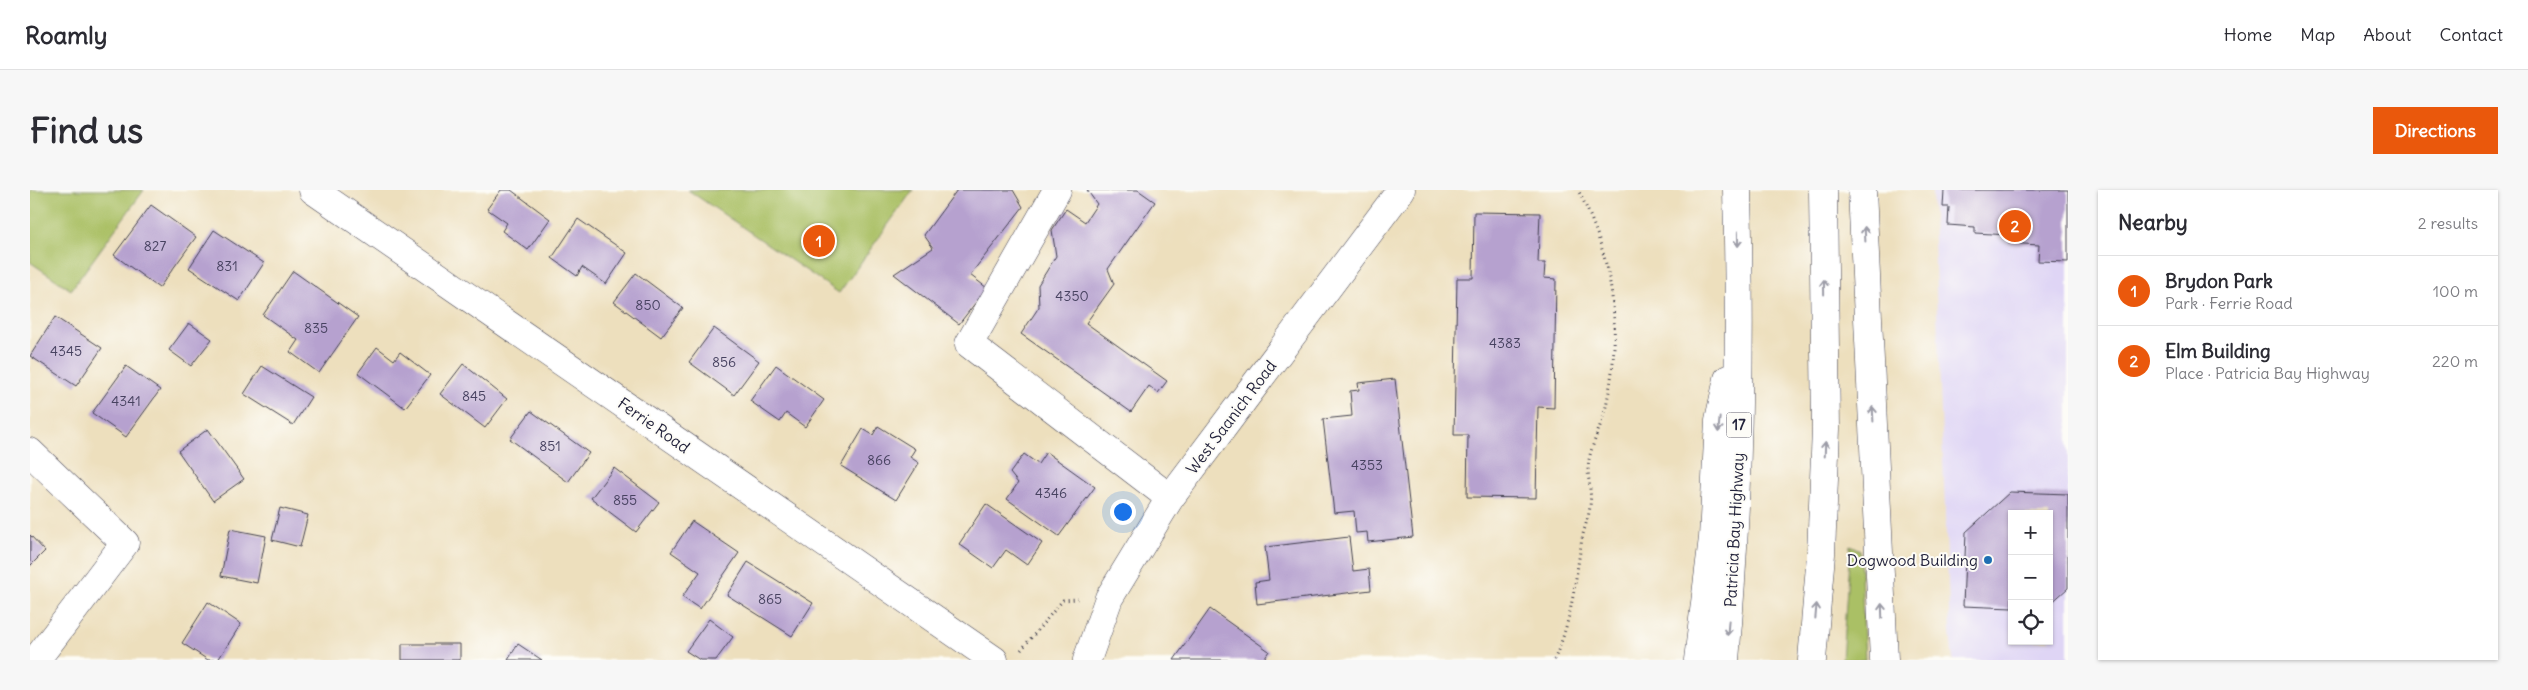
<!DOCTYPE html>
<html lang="en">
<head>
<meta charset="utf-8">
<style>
	body { margin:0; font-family:Delius,sans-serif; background:#f7f7f7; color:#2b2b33 }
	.controls { position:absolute; right:15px; bottom:15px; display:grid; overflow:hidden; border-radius:0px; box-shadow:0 1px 4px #0004 }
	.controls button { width:45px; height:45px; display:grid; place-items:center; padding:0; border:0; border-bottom:1px solid #e1e1e2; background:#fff; color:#2b2b33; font:25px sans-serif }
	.you { position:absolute; left:1092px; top:321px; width:18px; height:18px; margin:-12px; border:4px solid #fff; border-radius:50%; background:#1a73e8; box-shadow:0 0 0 8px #1a73e833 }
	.badge { display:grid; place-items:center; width:32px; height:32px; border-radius:50%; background:#ea580c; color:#fff; font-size:16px; font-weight:700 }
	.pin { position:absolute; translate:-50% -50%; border:2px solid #fff; box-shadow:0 1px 5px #0006 }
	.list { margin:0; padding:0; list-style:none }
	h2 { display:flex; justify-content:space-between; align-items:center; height:65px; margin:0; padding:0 20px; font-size:21px }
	h2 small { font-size:16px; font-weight:400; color:#7c7c81 }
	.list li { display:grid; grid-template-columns:32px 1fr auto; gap:15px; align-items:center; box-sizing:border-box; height:70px; padding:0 20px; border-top:1px solid #e1e1e2 }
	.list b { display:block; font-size:19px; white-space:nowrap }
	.list p { margin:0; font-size:16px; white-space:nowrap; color:#7c7c81 }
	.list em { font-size:16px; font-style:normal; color:#7c7c81 }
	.icon { flex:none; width:28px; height:28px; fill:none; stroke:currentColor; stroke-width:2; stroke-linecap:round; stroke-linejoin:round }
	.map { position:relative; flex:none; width:2038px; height:470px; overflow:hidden; border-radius:0px }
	header { display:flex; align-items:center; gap:30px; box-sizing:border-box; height:70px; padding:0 25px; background:#fff; border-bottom:1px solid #e1e1e2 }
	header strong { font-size:24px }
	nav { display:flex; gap:28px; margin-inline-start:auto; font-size:18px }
	.intro { display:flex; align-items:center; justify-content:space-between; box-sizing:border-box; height:120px; padding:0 30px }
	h1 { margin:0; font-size:35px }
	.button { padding:12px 22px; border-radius:0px; background:#ea580c; color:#fff; font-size:18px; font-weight:700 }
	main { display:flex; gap:30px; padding:0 30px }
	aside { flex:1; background:#fff; border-radius:0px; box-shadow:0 1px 4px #0004 }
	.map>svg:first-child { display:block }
	.built { fill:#dfd5f5; fill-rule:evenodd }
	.green { fill:#aac065; stroke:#667150 }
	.building { fill:#b6a1cf }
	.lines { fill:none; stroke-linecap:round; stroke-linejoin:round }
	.minor-casing { stroke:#403e4e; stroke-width:29 }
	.major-casing { stroke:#403e4e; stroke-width:29 }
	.highway-casing { stroke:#403e4e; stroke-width:29 }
	.path { stroke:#403e4e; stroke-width:3; stroke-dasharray:1 4; stroke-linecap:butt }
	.minor { stroke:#fff; stroke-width:28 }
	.major { stroke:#fff; stroke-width:28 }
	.highway { stroke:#fff; stroke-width:28 }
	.oneway { stroke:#9c9ca7 }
	.poi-dot { fill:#1f6fb2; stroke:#fdfcf7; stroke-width:2 }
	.labels { text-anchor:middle; stroke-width:4; stroke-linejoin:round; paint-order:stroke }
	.number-label { font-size:14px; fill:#474260 }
	.shield { fill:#fdfcf7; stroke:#646373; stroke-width:1 }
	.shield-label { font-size:15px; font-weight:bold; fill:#22223b }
	.street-label { font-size:16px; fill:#22223b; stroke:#fdfcf7 }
	.poi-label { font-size:16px; fill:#22223b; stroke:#fdfcf7; text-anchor:end }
</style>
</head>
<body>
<header>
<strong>Roamly</strong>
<nav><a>Home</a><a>Map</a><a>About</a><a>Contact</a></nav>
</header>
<div class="intro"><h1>Find us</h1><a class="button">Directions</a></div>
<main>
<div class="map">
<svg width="2038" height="470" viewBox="0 0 2038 470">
	<rect width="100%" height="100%" fill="#fdfcf7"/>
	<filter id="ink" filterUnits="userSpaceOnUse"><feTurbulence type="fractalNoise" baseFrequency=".02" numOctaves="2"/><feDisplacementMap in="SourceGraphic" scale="10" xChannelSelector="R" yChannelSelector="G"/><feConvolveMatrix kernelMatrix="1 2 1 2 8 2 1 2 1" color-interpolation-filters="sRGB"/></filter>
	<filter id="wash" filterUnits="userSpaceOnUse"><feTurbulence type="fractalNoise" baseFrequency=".0096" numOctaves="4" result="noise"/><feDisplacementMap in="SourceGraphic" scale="20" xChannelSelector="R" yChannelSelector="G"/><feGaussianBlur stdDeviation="1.12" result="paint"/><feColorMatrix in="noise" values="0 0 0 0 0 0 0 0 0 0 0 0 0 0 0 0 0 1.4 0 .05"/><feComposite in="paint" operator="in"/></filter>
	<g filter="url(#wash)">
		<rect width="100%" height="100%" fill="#eddfbd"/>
		<path class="built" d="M 1902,0 L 2038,0 L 2038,470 L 1923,470 L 1920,442 ZM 1982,324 L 2019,324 L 2019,451 L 1982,451 Z"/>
		<path class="green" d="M 0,0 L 114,0 L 41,100 L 0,72 Z
			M 658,0 L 883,0 L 809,103 Z
			M 1820,355 L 1830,360 L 1835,470 L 1812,470 Z"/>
		<g id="blocks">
			<path class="building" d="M 471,0 L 481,0 L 520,29 L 498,60 L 472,41 L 477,33 L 457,19 Z
				M 927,0 L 983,0 L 993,17 L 940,85 L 957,98 L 929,134 L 864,84 L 903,58 L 894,45 Z
				M 1057,0 L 1108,0 L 1125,12 L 1078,79 L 1084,94 L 1056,133 L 1137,191 L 1128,203 L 1119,196 L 1101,222 L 991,144 L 1009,117 L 1008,95 L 1026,66 L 1022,40 L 1036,19 L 1055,32 L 1067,14 Z
				M 1914,0 L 2038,0 L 2038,72 L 2008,71 L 2009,55 L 1979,53 L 1979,45 L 1945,43 L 1945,37 L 1918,35 L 1919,17 L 1913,17 Z
				M 121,15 L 166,47 L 129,98 L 84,65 Z
				M 1444,22 L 1510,23 L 1508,73 L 1515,73 L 1514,88 L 1526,89 L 1524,218 L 1508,217 L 1506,308 L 1437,307 L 1438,245 L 1424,245 L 1427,88 L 1443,88 Z
				M 548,29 L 597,63 L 576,94 L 552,77 L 547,86 L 522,68 Z
				M 184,40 L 234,73 L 209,111 L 159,78 Z
				M 263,81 L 328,127 L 289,183 L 260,162 L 268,150 L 233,125 Z
				M 606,83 L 653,118 L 631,147 L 584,112 Z
				M 25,127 L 72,158 L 46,196 L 0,166 Z
				M 159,133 L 182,149 L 161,176 L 139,160 Z
				M 684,138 L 729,171 L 704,205 L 659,172 Z
				M 347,157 L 364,170 L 370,162 L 400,185 L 375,218 L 328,183 Z
				M 433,174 L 477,209 L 455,238 L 410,204 Z
				M 746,175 L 794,210 L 775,237 L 756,223 L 750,232 L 720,211 Z
				M 96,176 L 130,200 L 96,247 L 62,223 Z
				M 232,176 L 281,207 L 263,235 L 214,204 Z
				M 1365,189 L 1383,347 L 1338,352 L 1337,342 L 1326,343 L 1324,321 L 1304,323 L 1293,229 L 1322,226 L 1320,201 L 1329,200 L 1328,193 Z
				M 501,221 L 559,263 L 538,292 L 480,249 Z
				M 848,236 L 885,259 L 880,267 L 889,273 L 866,310 L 811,276 L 833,239 L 843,245 Z
				M 178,239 L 214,289 L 183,311 L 148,261 Z
				M 1016,262 L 1065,297 L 1029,346 L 977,309 L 988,293 L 980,283 L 994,264 L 1008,274 Z
				M 584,278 L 629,312 L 606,342 L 561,308 Z
				M 1980,302 L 2038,304 L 2038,398 L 2019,415 L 2019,324 L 1982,324 L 1982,418 L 1933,416 L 1936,342 Z
				M 956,314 L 1012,353 L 997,375 L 976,360 L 963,378 L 929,354 Z
				M 250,318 L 278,325 L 270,357 L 242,350 Z
				M 662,331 L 709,363 L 670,419 L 652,407 L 670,382 L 641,362 Z
				M 200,339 L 236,346 L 227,393 L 191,386 Z
				M 0,345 L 15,361 L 0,376 Z
				M 1319,347 L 1323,381 L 1339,379 L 1341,400 L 1227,414 L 1225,392 L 1239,390 L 1235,357 Z
				M 718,372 L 783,413 L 762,446 L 697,405 Z
				M 178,412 L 211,434 L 188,470 L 178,470 L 152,453 Z
				M 1180,419 L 1239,461 L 1233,470 L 1144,470 Z
				M 679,429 L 703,447 L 686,470 L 670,470 L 656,461 Z
				M 372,454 L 430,454 L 430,470 L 372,470 Z
				M 488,454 L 512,470 L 478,470 Z"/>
		</g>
	</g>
	<g filter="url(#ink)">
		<use href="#blocks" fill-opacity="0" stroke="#403e4e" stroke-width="1"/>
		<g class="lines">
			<defs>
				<path id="minor" d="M 283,0 L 964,470
					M 1027,0 L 939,154 L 1140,308
					M 0,262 L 95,353 L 6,470"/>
				<path id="major" d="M 1057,470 L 1079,408 L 1140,308 L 1371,0"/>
				<path id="highway" d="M 1832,0 L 1854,470
					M 1668,470 L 1683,348 L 1689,230 L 1698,189
					M 1695,470 C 1709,313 1711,157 1707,0
					M 1782,470 L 1791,364 L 1796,239 L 1793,0"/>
			</defs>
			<use href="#minor" class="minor-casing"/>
			<use href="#major" class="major-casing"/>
			<use href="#highway" class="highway-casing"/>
			<path class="path" d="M 991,460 L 1033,410 L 1048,409
				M 1524,470 C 1542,431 1545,391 1552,349 C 1554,338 1559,327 1560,316 C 1562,303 1558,290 1558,278 C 1559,258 1572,236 1576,216 C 1593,140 1584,70 1548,0"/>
			<use href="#minor" class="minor"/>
			<use href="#major" class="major"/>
			<use href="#highway" class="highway"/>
		</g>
		<defs><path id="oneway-shaft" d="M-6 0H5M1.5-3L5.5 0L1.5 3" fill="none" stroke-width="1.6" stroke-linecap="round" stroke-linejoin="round" transform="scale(1.25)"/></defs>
		<g class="oneway">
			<use href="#oneway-shaft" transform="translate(1835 44) rotate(-93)"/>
			<use href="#oneway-shaft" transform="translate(1708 49) rotate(89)"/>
			<use href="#oneway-shaft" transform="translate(1794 97) rotate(-91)"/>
			<use href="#oneway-shaft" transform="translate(1843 224) rotate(-93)"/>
			<use href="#oneway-shaft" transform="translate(1689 235) rotate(95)"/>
			<use href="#oneway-shaft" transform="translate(1795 259) rotate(-88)"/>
			<use href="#oneway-shaft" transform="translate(1786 421) rotate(-85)"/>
			<use href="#oneway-shaft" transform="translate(1852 421) rotate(-92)"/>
			<use href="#oneway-shaft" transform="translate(1698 438) rotate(95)"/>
		</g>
	</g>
	<circle class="poi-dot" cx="1958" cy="370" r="5"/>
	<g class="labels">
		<g class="number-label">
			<text x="125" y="61">827</text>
			<text x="197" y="81">831</text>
			<text x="1042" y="111">4350</text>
			<text x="618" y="120">850</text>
			<text x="286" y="143">835</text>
			<text x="1475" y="158">4383</text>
			<text x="36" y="166">4345</text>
			<text x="694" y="177">856</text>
			<text x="444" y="211">845</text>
			<text x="96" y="216">4341</text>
			<text x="520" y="261">851</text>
			<text x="849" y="275">866</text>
			<text x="1337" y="280">4353</text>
			<text x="1021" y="308">4346</text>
			<text x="595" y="315">855</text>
			<text x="740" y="414">865</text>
		</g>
		<rect class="shield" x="1696.5" y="222.5" width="25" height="25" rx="4"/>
		<g class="shield-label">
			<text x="1709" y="240">17</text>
		</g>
		<g class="street-label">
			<text transform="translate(1201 227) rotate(-53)" y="6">West Saanich Road</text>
			<text transform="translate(624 235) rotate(35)" y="6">Ferrie Road</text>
			<text transform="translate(1704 340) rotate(-87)" y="6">Patricia Bay Highway</text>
		</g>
		<g class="poi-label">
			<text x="1948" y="376">Dogwood Building</text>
		</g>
	</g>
</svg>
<div class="controls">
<button>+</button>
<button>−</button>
<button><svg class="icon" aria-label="locate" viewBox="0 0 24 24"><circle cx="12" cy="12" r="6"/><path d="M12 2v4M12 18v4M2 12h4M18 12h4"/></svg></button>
</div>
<div class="you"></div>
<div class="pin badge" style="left:789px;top:51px">1</div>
<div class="pin badge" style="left:1985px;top:36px">2</div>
</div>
<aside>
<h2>Nearby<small>2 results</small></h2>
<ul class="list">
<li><span class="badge">1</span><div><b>Brydon Park</b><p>Park · Ferrie Road</p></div><em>100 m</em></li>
<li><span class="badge">2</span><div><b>Elm Building</b><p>Place · Patricia Bay Highway</p></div><em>220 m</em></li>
</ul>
</aside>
</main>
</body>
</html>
